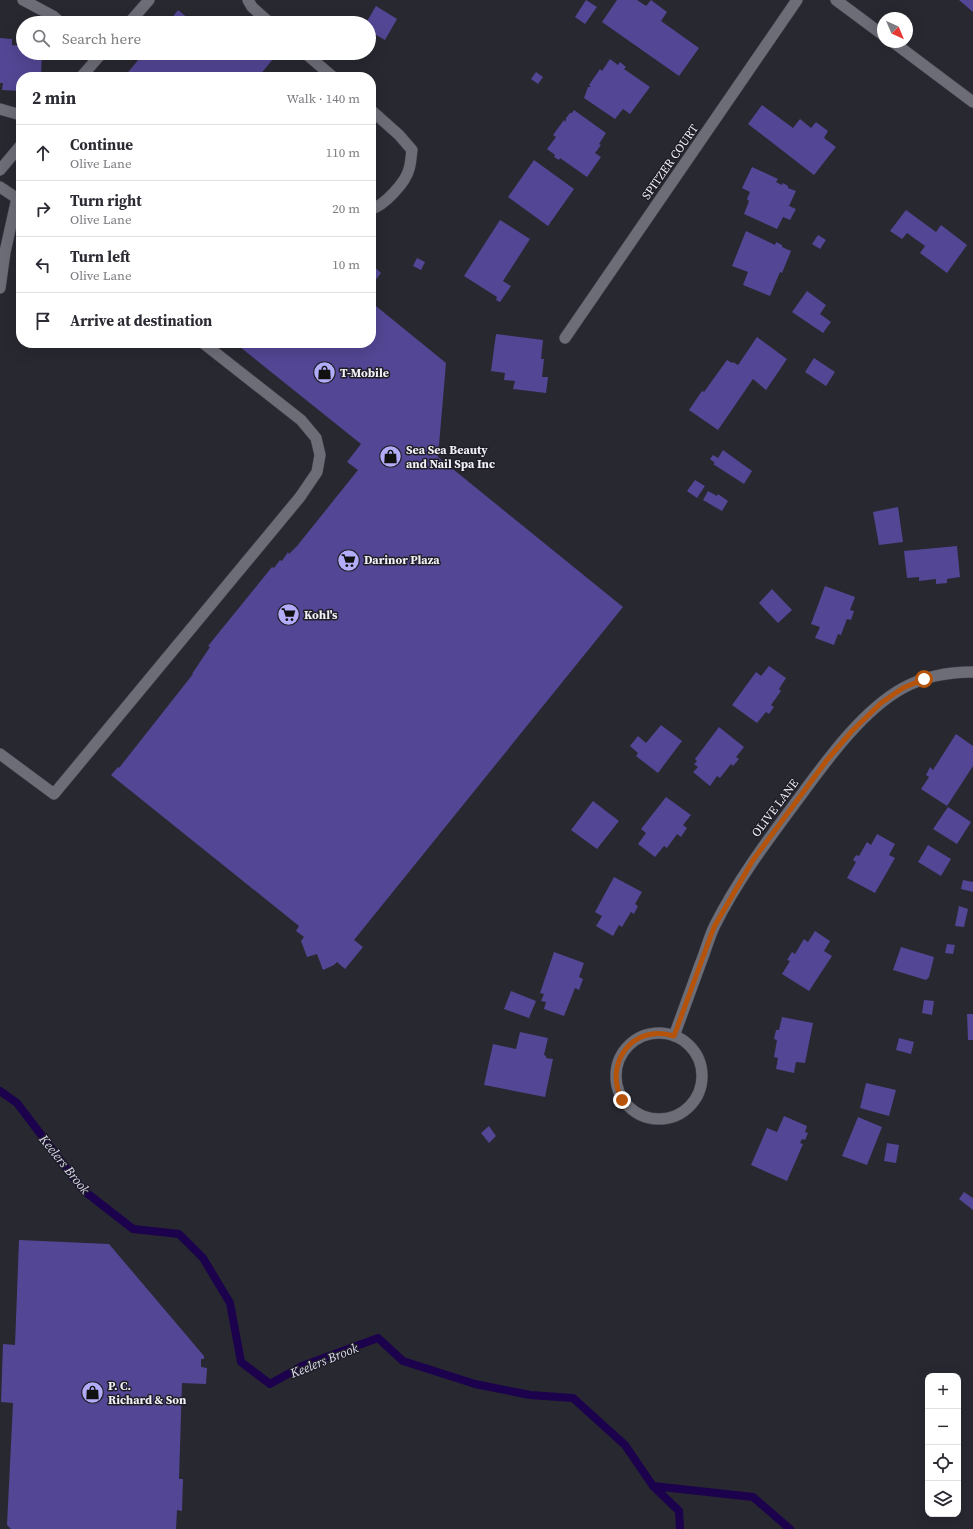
<!DOCTYPE html>
<html lang="en">
<head>
<meta charset="utf-8">
<style>
	body { margin:0; font-family:"Source Serif 4",serif; background:#f2f2f3; color:#2b2b33 }
	.controls { position:absolute; right:12px; bottom:12px; display:grid; overflow:hidden; border-radius:8px; box-shadow:0 4px 16px #0002 }
	.controls button { width:36px; height:36px; display:grid; place-items:center; padding:0; border:0; border-bottom:1px solid #e1e1e2; background:#fff; color:#2b2b33; font:20px sans-serif }
	.compass { position:absolute; left:877px; top:12px; width:36px; height:36px; border-radius:50%; background:#fff; box-shadow:0 4px 16px #0002; rotate:136deg }
	.stop { position:absolute; width:12px; height:12px; margin:-9px; border:3px solid #b45309; border-radius:50%; background:#fff }
	.stop.end { background:#b45309; border-color:#fff; box-shadow:0 1px 4px #0008 }
	.list { margin:0; padding:0; list-style:none }
	h2 { display:flex; justify-content:space-between; align-items:center; height:52px; margin:0; padding:0 16px; font-size:17px }
	h2 small { font-size:13px; font-weight:400; color:#7c7c81 }
	.list li { display:grid; grid-template-columns:26px 1fr auto; gap:12px; align-items:center; box-sizing:border-box; height:56px; padding:0 16px; border-top:1px solid #e1e1e2 }
	.list b { display:block; font-size:15px; white-space:nowrap }
	.list p { margin:0; font-size:13px; white-space:nowrap; color:#7c7c81 }
	.list em { font-size:13px; font-style:normal; color:#7c7c81 }
	.icon { flex:none; width:22px; height:22px; fill:none; stroke:currentColor; stroke-width:2; stroke-linecap:round; stroke-linejoin:round }
	.map { position:relative; flex:none; width:973px; height:1529px; overflow:hidden }
	.search { position:absolute; background:#fff; box-shadow:0 4px 16px #0002; left:16px; top:16px; width:360px; height:44px; display:flex; align-items:center; gap:10px; box-sizing:border-box; padding:0 14px; border-radius:22px; color:#7c7c81; font-size:15px }
	.panel { position:absolute; background:#fff; box-shadow:0 4px 16px #0002; left:16px; top:72px; width:360px; height:276px; border-radius:16px }
	.map>svg:first-child { display:block }
	.lines { fill:none; stroke-linecap:round; stroke-linejoin:round }
	.stream { stroke:#1c014d; stroke-width:8 }
	.building { fill:#534694 }
	.service-casing { stroke:#47464e; stroke-width:12 }
	.minor-casing { stroke:#47464e; stroke-width:12 }
	.service { stroke:#6d6d78; stroke-width:11 }
	.minor { stroke:#6d6d78; stroke-width:11 }
	.route { stroke:#b45309; stroke-width:5 }
	.labels { text-anchor:middle; stroke-width:3; stroke-linejoin:round; paint-order:stroke }
	.street-label { font-size:12px; fill:#f0f0f6; stroke:#1f1e27 }
	.poi-label { font-size:12px; font-weight:bold; fill:#f0f0f6; stroke:#1f1e27; text-anchor:start }
	.water-label { font-size:13px; font-style:italic; fill:#dddcf2; stroke:#1f1e27 }
</style>
</head>
<body>
<div class="map">
<svg width="973" height="1529" viewBox="0 0 973 1529">
	<rect width="100%" height="100%" fill="#282831"/>
	<g class="lines">
		<path class="stream" d="M 0,1091 L 17,1103 L 83,1190 L 133,1229 L 179,1234 L 203,1258 L 230,1303 L 241,1362 L 270,1384 L 302,1366 L 378,1338 L 403,1361 L 475,1384 L 530,1395 L 573,1398 L 625,1445 L 653,1486 L 679,1511 L 680,1529
			M 653,1486 L 753,1497 L 790,1529"/>
	</g>
	<path class="building" d="M 586,0 L 597,7 L 585,24 L 575,17 Z
		M 617,0 L 637,0 L 646,6 L 651,0 L 667,12 L 661,21 L 699,48 L 679,76 L 602,22 Z
		M 959,0 L 973,0 L 973,12 Z
		M 376,6 L 397,19 L 385,40 L 369,31 L 369,23 L 366,23 Z
		M 178,10 L 194,23 L 168,23 Z
		M 0,38 L 12,39 L 12,45 L 23,46 L 23,53 L 42,53 L 41,77 L 21,77 L 20,91 L 2,90 L 3,83 L 0,83 Z
		M 144,53 L 278,53 L 259,76 L 260,77 L 124,77 Z
		M 610,59 L 618,65 L 620,62 L 626,67 L 624,69 L 650,87 L 630,114 L 623,109 L 615,119 L 584,98 L 588,87 L 591,87 L 589,85 L 600,69 L 602,71 Z
		M 536,72 L 543,77 L 538,84 L 531,79 Z
		M 762,105 L 793,128 L 800,119 L 811,128 L 816,122 L 828,131 L 824,138 L 836,147 L 814,175 L 748,124 Z
		M 574,110 L 606,133 L 599,144 L 601,145 L 595,153 L 601,157 L 587,177 L 560,158 L 559,160 L 554,157 L 555,155 L 547,149 L 556,137 L 553,135 L 564,120 L 566,122 L 566,118 L 570,113 L 572,113 Z
		M 534,160 L 574,189 L 548,226 L 508,197 Z
		M 752,167 L 778,179 L 776,182 L 782,185 L 783,183 L 788,186 L 788,188 L 796,191 L 789,206 L 796,209 L 790,220 L 783,217 L 777,229 L 744,214 L 749,201 L 747,199 L 750,192 L 742,188 Z
		M 906,210 L 936,232 L 941,225 L 967,245 L 947,273 L 920,253 L 925,246 L 907,233 L 902,239 L 890,231 Z
		M 500,220 L 530,239 L 503,281 L 511,286 L 500,302 L 496,300 L 497,297 L 464,276 Z
		M 746,231 L 775,245 L 776,242 L 782,245 L 782,247 L 791,251 L 782,273 L 780,272 L 770,296 L 743,285 L 748,272 L 732,266 Z
		M 818,235 L 826,240 L 820,249 L 812,244 Z
		M 417,258 L 425,262 L 421,270 L 413,266 Z
		M 371,264 L 381,273 L 371,286 Z
		M 807,291 L 826,305 L 820,314 L 831,322 L 823,333 L 792,312 Z
		M 371,302 L 446,363 L 438,457 L 623,607 L 354,940 L 363,947 L 345,969 L 337,962 L 334,965 L 323,970 L 317,954 L 307,957 L 301,941 L 304,937 L 296,931 L 299,926 L 111,775 L 118,767 L 119,768 L 193,674 L 192,674 L 210,647 L 208,646 L 272,567 L 274,568 L 280,560 L 282,561 L 288,552 L 289,554 L 297,546 L 358,470 L 347,462 L 361,444 L 235,343 L 371,343 Z
		M 496,334 L 543,340 L 541,359 L 544,359 L 542,377 L 548,377 L 546,393 L 513,389 L 515,381 L 504,380 L 505,373 L 491,371 Z
		M 757,337 L 787,359 L 766,390 L 753,379 L 718,430 L 689,410 L 702,391 L 704,392 L 727,360 L 732,363 L 733,362 L 738,365 Z
		M 814,358 L 835,372 L 826,386 L 805,372 Z
		M 723,450 L 752,471 L 744,484 L 713,464 L 715,463 L 710,459 L 713,455 L 718,458 Z
		M 695,480 L 705,486 L 697,498 L 687,491 Z
		M 708,491 L 717,496 L 718,494 L 728,501 L 722,511 L 703,500 Z
		M 898,507 L 903,542 L 879,545 L 873,512 Z
		M 957,546 L 960,577 L 947,579 L 947,583 L 936,584 L 936,579 L 919,581 L 919,577 L 907,578 L 904,551 Z
		M 825,586 L 855,597 L 850,610 L 854,611 L 851,620 L 847,619 L 841,635 L 838,634 L 834,645 L 815,638 L 820,627 L 811,624 Z
		M 772,589 L 792,610 L 778,623 L 759,603 Z
		M 769,666 L 786,678 L 779,689 L 781,691 L 771,705 L 774,707 L 769,714 L 766,712 L 757,723 L 732,705 L 756,672 L 761,676 Z
		M 661,725 L 682,741 L 658,773 L 636,756 L 638,753 L 630,746 L 638,736 L 646,743 Z
		M 719,727 L 744,747 L 736,757 L 739,759 L 733,766 L 731,764 L 720,778 L 717,776 L 710,786 L 693,772 L 698,767 L 694,764 L 697,761 L 695,759 Z
		M 956,734 L 973,746 L 973,766 L 947,806 L 921,789 L 929,777 L 926,775 L 930,767 L 933,770 Z
		M 666,797 L 691,815 L 683,825 L 687,828 L 681,837 L 677,834 L 667,848 L 664,846 L 655,857 L 638,844 L 646,833 L 641,829 Z
		M 593,801 L 619,821 L 597,849 L 571,830 Z
		M 948,807 L 971,822 L 957,844 L 933,829 Z
		M 877,834 L 895,844 L 889,855 L 895,858 L 875,893 L 847,878 L 856,862 L 853,860 L 856,855 L 859,856 L 867,842 L 871,845 Z
		M 928,845 L 951,859 L 941,876 L 918,862 Z
		M 614,877 L 642,892 L 635,904 L 638,906 L 634,914 L 631,912 L 622,927 L 619,925 L 613,936 L 596,926 L 602,916 L 595,912 Z
		M 963,880 L 973,882 L 973,892 L 961,889 Z
		M 959,906 L 968,909 L 964,927 L 955,926 Z
		M 815,931 L 830,941 L 824,951 L 832,956 L 809,991 L 782,974 L 790,961 L 787,960 L 792,952 L 795,954 L 804,939 L 808,942 Z
		M 947,944 L 955,945 L 953,954 L 945,953 Z
		M 901,947 L 934,957 L 929,977 L 926,980 L 893,970 Z
		M 554,952 L 584,963 L 579,977 L 583,979 L 579,990 L 575,988 L 564,1016 L 544,1009 L 546,1002 L 541,1001 L 544,994 L 540,993 Z
		M 511,991 L 536,1001 L 529,1018 L 504,1009 Z
		M 924,1000 L 934,1001 L 932,1015 L 922,1013 Z
		M 967,1014 L 973,1014 L 973,1040 L 968,1040 Z
		M 782,1017 L 813,1023 L 805,1063 L 796,1062 L 794,1073 L 776,1069 L 778,1058 L 774,1057 L 777,1040 L 774,1039 L 776,1030 L 779,1030 Z
		M 520,1032 L 548,1038 L 544,1055 L 546,1056 L 546,1058 L 553,1059 L 545,1097 L 484,1085 L 493,1044 L 516,1049 Z
		M 899,1038 L 914,1042 L 911,1054 L 896,1050 Z
		M 866,1083 L 896,1090 L 889,1116 L 860,1108 Z
		M 784,1116 L 807,1126 L 805,1132 L 808,1133 L 805,1140 L 802,1139 L 800,1143 L 803,1144 L 787,1181 L 751,1165 L 767,1128 L 777,1132 Z
		M 858,1117 L 882,1127 L 867,1165 L 842,1156 Z
		M 489,1126 L 496,1136 L 489,1143 L 481,1133 Z
		M 887,1143 L 899,1145 L 896,1163 L 884,1161 Z
		M 964,1192 L 973,1198 L 973,1210 L 959,1199 Z
		M 19,1240 L 109,1244 L 204,1356 L 204,1359 L 201,1359 L 201,1367 L 207,1368 L 206,1384 L 182,1383 L 179,1479 L 183,1479 L 182,1511 L 177,1510 L 176,1529 L 11,1529 L 7,1525 L 13,1403 L 1,1402 L 3,1344 L 15,1345 Z"/>
	<g class="lines">
		<defs>
			<path id="service" d="M 23,0 L 53,16 L 61,23
				M 248,0 L 252,7 L 270,23
				M 129,23 L 149,0
				M 305,53 L 333,77
				M 81,77 L 102,53
				M 0,109 L 21,115
				M 371,110 L 399,135 L 412,150 C 411,156 411,163 409,169 C 406,182 384,206 371,209
				M 0,170 L 21,145
				M 0,187 L 21,201
				M 0,288 L 5,252 L 17,198
				M 0,754 L 54,794 L 300,497 L 317,472 L 320,455 L 316,438 L 301,420 L 203,343"/>
			<path id="minor" d="M 836,0 L 883,35
				M 893,42 L 973,102
				M 565,338 L 797,0
				M616 1076a43 43 0 1 1 86 0a43 43 0 1 1-86 0Z
				M 674,1036 C 683,1011 692,987 701,962 C 706,950 709,937 715,925 C 737,881 767,841 796,802 C 824,764 861,711 903,688 C 925,676 949,672 973,672"/>
		</defs>
		<use href="#service" class="service-casing"/>
		<use href="#minor" class="minor-casing"/>
		<use href="#service" class="service"/>
		<use href="#minor" class="minor"/>
	</g>
	<g class="lines">
		<path class="route" d="M 622,1100 C 603,1063 633,1023 674,1036 L 714,927 L 753,860 L 827,760 L 852,731 L 881,703 L 903,688 L 924,679"/>
	</g>
	<defs>
		<symbol id="shop-disc" viewBox="-11 -11 22 22"><circle r="9.5" fill="#b3adf9" stroke="#1f1e27"/><path d="M-5-2.5h2.3a2.7 3.5 0 0 1 5.4 0H5L5.5 6h-11ZM-1.5-2.5h3a1.5 2.3 0 0 0-3 0Z" fill="#111"/></symbol>
		<symbol id="supermarket-disc" viewBox="-11 -11 22 22"><circle r="9.5" fill="#b3adf9" stroke="#1f1e27"/><path d="M-6-5.5h2.5l.6 2H6L4.5 2H-2.5L-4.4-4H-6ZM-1.5 3.2a1.3 1.3 0 1 0 .1 0ZM3 3.2a1.3 1.3 0 1 0 .1 0Z" fill="#111"/></symbol>
	</defs>
	<g fill-rule="evenodd">
		<use href="#shop-disc" x="312" y="360" width="25" height="25"/>
		<use href="#shop-disc" x="378" y="444" width="25" height="25"/>
		<use href="#supermarket-disc" x="336" y="548" width="25" height="25"/>
		<use href="#supermarket-disc" x="276" y="602" width="25" height="25"/>
		<use href="#shop-disc" x="80" y="1380" width="25" height="25"/>
	</g>
	<g class="labels">
		<g class="street-label">
			<text transform="translate(670 162) rotate(-55)" y="4">SPITZER COURT</text>
			<text transform="translate(775 808) rotate(-53)" y="4">OLIVE LANE</text>
		</g>
		<g class="poi-label">
			<text x="340" y="377">T-Mobile</text>
			<text x="406" y="454">Sea Sea Beauty<tspan x="406" dy="14">and Nail Spa Inc</tspan></text>
			<text x="364" y="564">Darinor Plaza</text>
			<text x="304" y="619">Kohl's</text>
			<text x="108" y="1390">P. C.<tspan x="108" dy="14">Richard &amp; Son</tspan></text>
		</g>
		<g class="water-label">
			<text transform="translate(65 1164) rotate(51)" y="5">Keelers Brook</text>
			<text transform="translate(324 1360) rotate(-22)" y="5">Keelers Brook</text>
		</g>
	</g>
</svg>
<div class="controls">
<button>+</button>
<button>−</button>
<button><svg class="icon" aria-label="locate" viewBox="0 0 24 24"><circle cx="12" cy="12" r="6"/><path d="M12 2v4M12 18v4M2 12h4M18 12h4"/></svg></button>
<button><svg class="icon" aria-label="layers" viewBox="0 0 24 24"><path d="M12 4l9 5-9 5-9-5zM3 14l9 5 9-5"/></svg></button>
</div>
<svg class="compass" viewBox="-18 -18 36 36"><path d="M0-13l5 13h-10z" fill="#e53935"/><path d="M0 13l5-13h-10z" fill="#7c7c81"/></svg>
<div class="stop" style="left:924px;top:679px"></div>
<div class="stop end" style="left:622px;top:1100px"></div>
<div class="search"><svg class="icon" aria-label="search" viewBox="0 0 24 24"><circle cx="10" cy="10" r="6"/><path d="M15 15l6 6"/></svg>Search here</div>
<section class="panel">
<h2>2 min<small>Walk · 140 m</small></h2>
<ul class="list">
<li><svg class="icon" aria-label="ahead" viewBox="0 0 24 24"><path d="M12 20V5M6 11l6-6 6 6"/></svg><div><b>Continue</b><p>Olive Lane</p></div><em>110 m</em></li>
<li><svg class="icon" aria-label="right" viewBox="0 0 24 24"><path d="M7 20v-9h11M14 6l5 5-5 5"/></svg><div><b>Turn right</b><p>Olive Lane</p></div><em>20 m</em></li>
<li><svg class="icon" aria-label="left" viewBox="0 0 24 24"><path d="M17 20v-9H6M10 6l-5 5 5 5"/></svg><div><b>Turn left</b><p>Olive Lane</p></div><em>10 m</em></li>
<li><svg class="icon" aria-label="arrive" viewBox="0 0 24 24"><path d="M6 21V4h12l-3 4 3 4H6"/></svg><div><b>Arrive at destination</b></div></li>
</ul>
</section>
</div>
</body>
</html>
